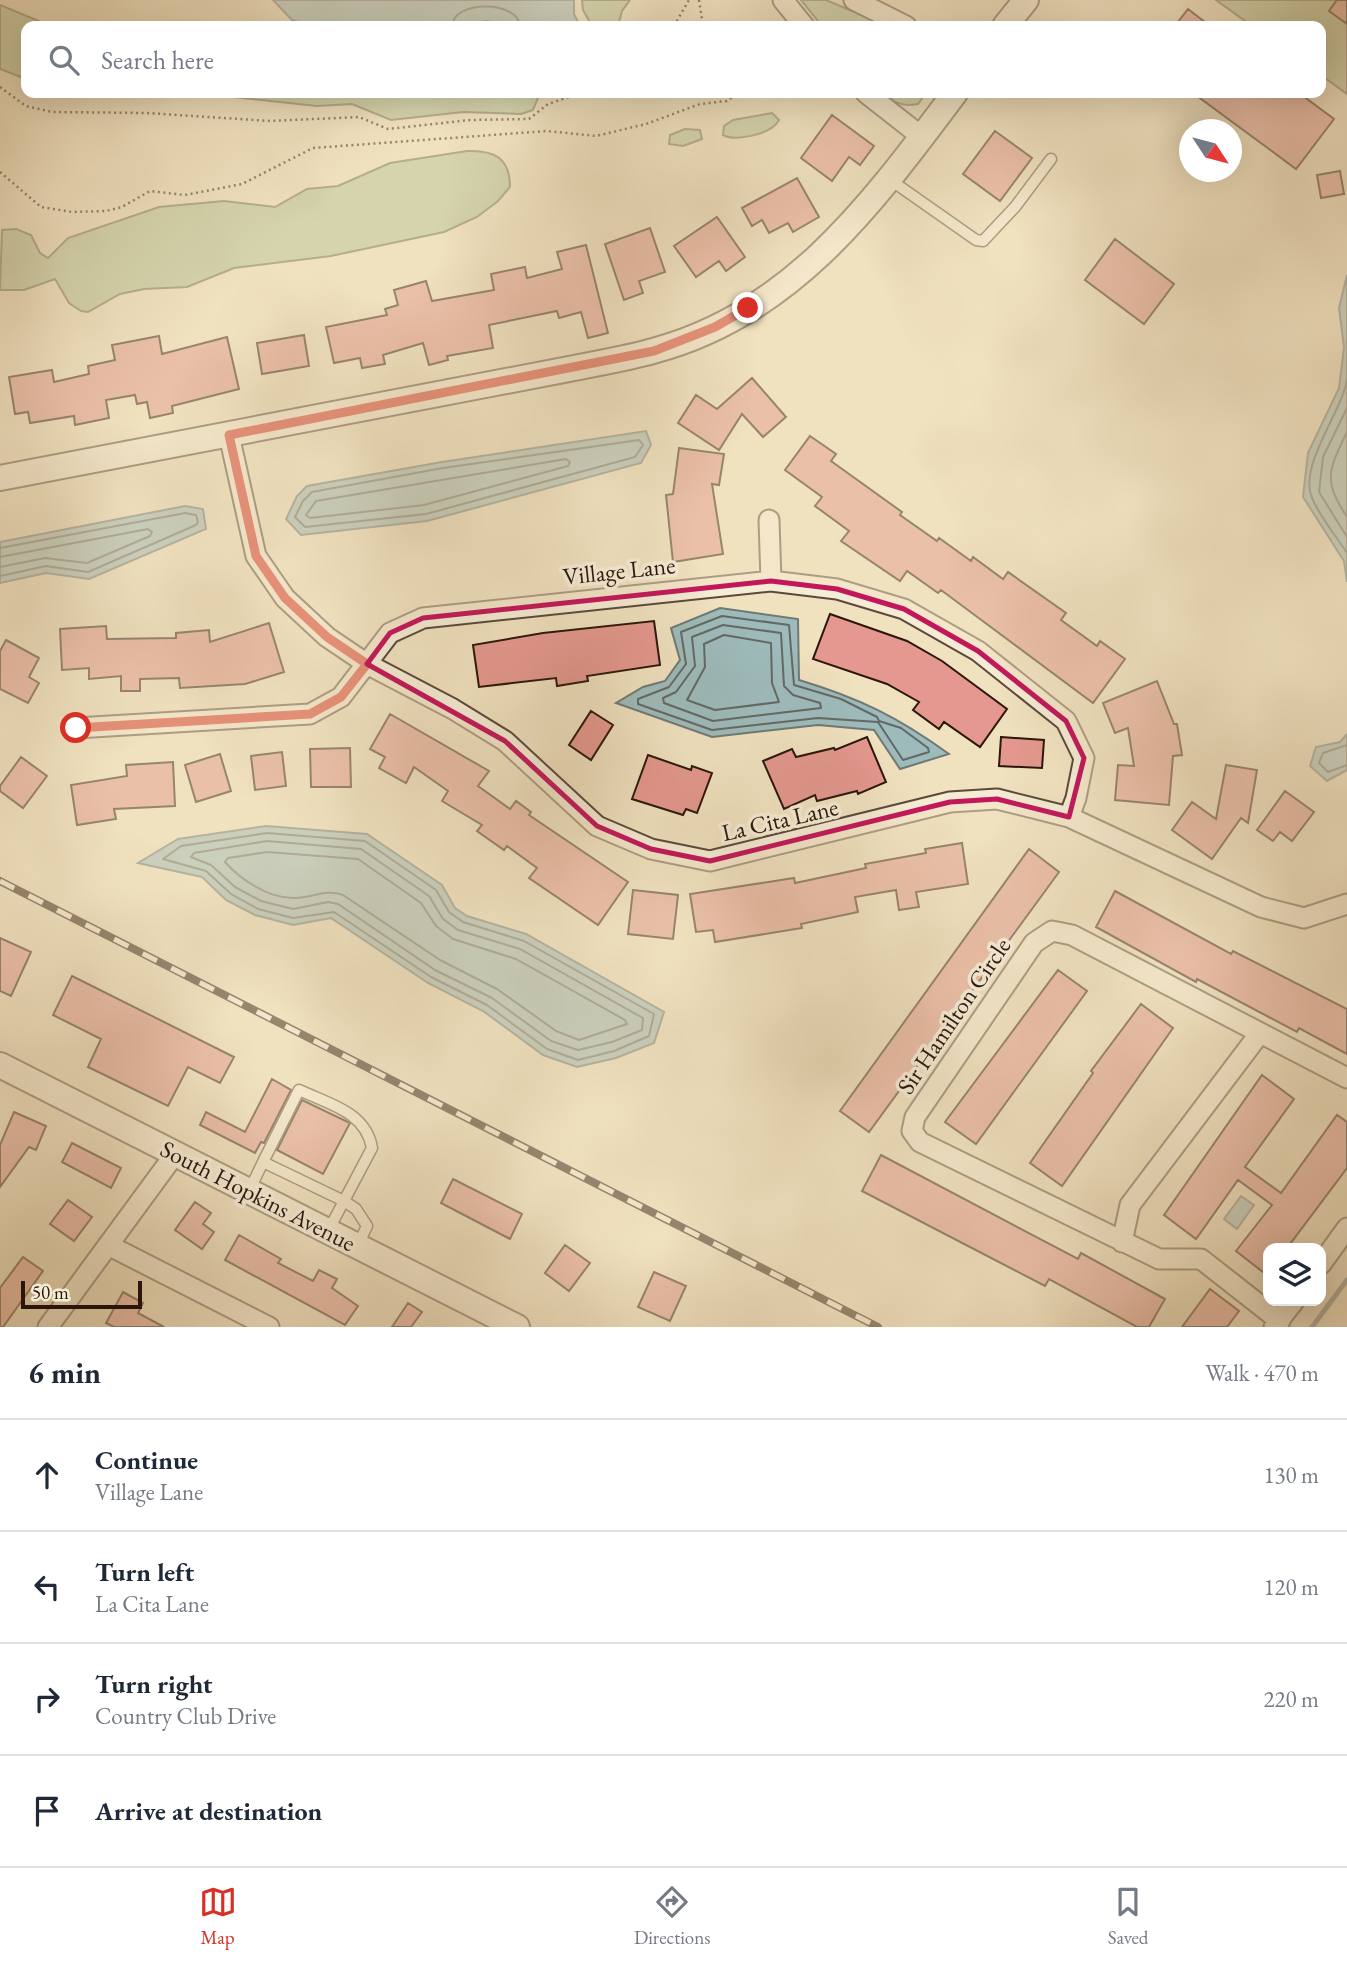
<!DOCTYPE html>
<html lang="en">
<head>
<meta charset="utf-8">
<style>
	body { margin:0; font-family:"EB Garamond",serif; background:#f6f6f7; color:#1f2937 }
	.controls { position:absolute; right:21px; bottom:21px; display:grid; overflow:hidden; border-radius:14px; box-shadow:0 7px 28px #0002 }
	.controls button { width:63px; height:63px; display:grid; place-items:center; padding:0; border:0; border-bottom:2px solid #e0e1e3; background:#fff; color:#1f2937; font:35px sans-serif }
	.compass { position:absolute; left:1179px; top:119px; width:63px; height:63px; border-radius:50%; background:#fff; box-shadow:0 7px 28px #0002; rotate:126deg }
	.scale { position:absolute; left:21px; bottom:18px; width:121px; box-sizing:border-box; padding-left:7px; border:4px solid #2b160d; border-top:0; font-size:19px; line-height:24px; white-space:nowrap; color:#2b160d; -webkit-text-stroke:5px #f5ecd5; paint-order:stroke }
	.stop { position:absolute; width:21px; height:21px; margin:-16px; border:5px solid #d93025; border-radius:50%; background:#fff }
	.stop.end { background:#d93025; border-color:#fff; box-shadow:0 2px 7px #0008 }
	.list { margin:0; padding:0; list-style:none }
	h2 { display:flex; justify-content:space-between; align-items:center; height:91px; margin:0; padding:0 28px; font-size:30px }
	h2 small { font-size:23px; font-weight:400; color:#747a83 }
	.list li { display:grid; grid-template-columns:46px 1fr auto; gap:21px; align-items:center; box-sizing:border-box; height:112px; padding:0 28px; border-top:2px solid #e0e1e3 }
	.list b { display:block; font-size:26px; white-space:nowrap }
	.list p { margin:0; font-size:23px; white-space:nowrap; color:#747a83 }
	.list em { font-size:23px; font-style:normal; color:#747a83 }
	.icon { flex:none; width:38px; height:38px; fill:none; stroke:currentColor; stroke-width:2; stroke-linecap:round; stroke-linejoin:round }
	.map { position:relative; flex:none; width:1347px; height:1327px; overflow:hidden }
	.search { position:absolute; background:#fff; box-shadow:0 7px 28px #0002; left:21px; right:21px; top:21px; height:77px; display:flex; align-items:center; gap:18px; box-sizing:border-box; padding:0 24px; border-radius:14px; color:#747a83; font-size:26px }
	.sheet { height:539px; background:#fff }
	nav { display:flex; justify-content:space-around; align-items:center; box-sizing:border-box; height:98px; border-top:2px solid #e0e1e3; background:#fff; font-size:19px; color:#747a83 }
	nav a { display:grid; justify-items:center; gap:4px }
	nav .on { color:#d93025 }
	.map>svg:first-child { display:block }
	.green { fill:#b3c497; stroke:#6f6d52; stroke-width:2 }
	.water { fill:#9dbbbb; stroke:#6f7975; stroke-width:2 }
	.lines { fill:none; stroke-linecap:round; stroke-linejoin:round }
	.shore { stroke:#646864; stroke-width:2 }
	.stream { stroke:#6f7975; stroke-width:5 }
	.building { fill:#e4988f; stroke:#2b160d; stroke-width:2 }
	.service-casing { stroke:#5c493a; stroke-width:13 }
	.minor-casing { stroke:#5c493a; stroke-width:23 }
	.tertiary-casing { stroke:#5c493a; stroke-width:28 }
	.path { stroke:#2b160d; stroke-width:2.5; stroke-dasharray:2 3.5; stroke-linecap:butt }
	.service { stroke:#f5ecd5; stroke-width:10 }
	.minor { stroke:#f5ecd5; stroke-width:19 }
	.tertiary { stroke:#f5ecd5; stroke-width:24 }
	.rail-casing { stroke:#2b160d; stroke-width:8 }
	.rail { stroke:#f5ecd5; stroke-width:5; stroke-dasharray:16; stroke-linecap:butt }
	.route { stroke:#d93025; stroke-width:9 }
	.marked { fill:none; stroke:#c2185b; stroke-width:5; stroke-linejoin:round }
	.labels { text-anchor:middle; stroke-width:7; stroke-linejoin:round; paint-order:stroke }
	.street-label { font-size:24px; fill:#2b160d; stroke:#f5ecd5 }
</style>
</head>
<body>
<div class="map">
<svg width="1347" height="1327" viewBox="0 0 1347 1327">
	<rect width="100%" height="100%" fill="#f0e1bf"/>
	<filter id="stains"><feTurbulence type="fractalNoise" baseFrequency=".00286" numOctaves="4"/><feColorMatrix values="0 0 0 0 .2 0 0 0 0 .09 0 0 0 0 .02 0 0 0 .5 -.17"/></filter>
	<radialGradient id="worn" r=".72"><stop offset=".6" stop-color="#630" stop-opacity="0"/><stop offset="1" stop-color="#630" stop-opacity=".3"/></radialGradient>
	<path class="green" d="M 582,0 L 630,0 L 622,11 L 618,26 L 592,26 L 583,10 Z
		M 801,0 L 826,0 L 888,26 L 822,26 Z
		M 1216,0 L 1347,0 L 1347,94 L 1321,75 L 1321,26 L 1252,26 Z
		M 0,5 L 48,25 L 65,26 L 26,26 L 26,79 L 0,69 Z
		M 109,22 L 197,25 L 203,26 L 67,26 Z
		M 195,93 L 540,93 L 533,110 L 521,114 L 463,112 L 391,120 L 352,104 L 317,106 Z
		M 883,93 L 926,93 L 918,104 C 902,107 895,103 883,93 Z
		M 772,113 L 779,120 C 772,134 736,142 723,135 L 724,126 L 733,120 Z
		M 685,129 L 700,130 L 702,139 L 683,146 L 669,144 L 670,135 Z
		M 467,151 C 493,150 510,157 510,187 L 498,201 L 477,217 L 444,232 L 331,256 L 234,268 L 187,287 L 144,289 L 120,294 L 88,312 L 81,311 L 69,303 L 55,279 L 24,290 L 0,290 L 2,230 L 16,229 L 31,235 L 40,253 L 48,258 L 68,238 L 159,207 L 224,201 L 275,207 L 307,189 L 338,186 L 390,163 Z"/>
	<path class="water" d="M 273,0 L 574,0 L 574,14 L 580,26 L 510,26 L 487,21 L 454,26 L 311,26 L 292,20 Z
		M 1347,275 L 1347,582 L 1344,561 L 1303,497 L 1308,453 L 1339,388 L 1344,347 L 1339,308 Z
		M 646,431 L 651,445 L 641,463 L 427,521 L 301,535 L 286,519 L 297,496 L 307,486 L 442,462 Z
		M 185,506 L 203,509 L 206,529 L 89,579 L 46,573 L 0,583 L 0,542 Z
		M 720,608 L 798,619 L 799,680 C 859,698 898,717 949,754 L 900,769 L 874,730 L 818,725 L 712,737 L 616,703 L 643,687 L 665,681 L 680,660 L 671,628 Z
		M 1347,734 L 1347,770 L 1327,781 L 1310,766 L 1316,747 L 1340,742 Z
		M 266,826 L 367,834 L 442,885 L 455,908 L 467,916 L 526,934 L 664,1012 L 654,1043 L 616,1058 L 577,1067 L 543,1055 L 483,1011 L 428,983 L 331,918 L 293,925 L 255,915 L 226,900 L 202,877 L 138,863 L 178,839 Z
		M 1241,1196 L 1254,1205 L 1237,1229 L 1224,1219 Z"/>
	<g class="lines">
		<path class="shore" d="M 452,26 C 453,0 518,0 520,26
			M 1347,379 C 1343,411 1298,465 1312,498 C 1320,517 1336,536 1347,553
			M 1347,408 L 1323,457 L 1319,492 L 1347,537
			M 1347,432 C 1328,471 1323,480 1347,517
			M 639,440 L 643,445 L 635,457 L 426,514 L 305,527 L 295,517 L 303,501 L 312,492 L 443,468 Z
			M 566,459 L 570,462 L 568,466 L 424,505 L 310,518 L 306,515 L 316,501 Z
			M 0,548 L 185,513 L 196,515 L 198,522 L 196,525 L 88,572 L 46,566 L 0,576
			M 0,557 L 148,529 L 152,532 L 150,536 L 87,563 L 45,558 L 0,567
			M 722,616 L 789,625 L 794,685 L 841,699 L 877,717 L 879,721 L 901,728 L 928,748 L 929,752 L 903,760 L 878,722 L 818,718 L 712,730 L 638,704 L 638,699 L 669,687 L 686,664 L 681,632 Z
			M 723,625 L 781,633 L 784,686 L 793,695 L 820,703 L 821,708 L 713,721 L 664,703 L 663,698 L 676,692 L 695,666 L 692,637 Z
			M 724,635 L 771,643 L 772,683 L 779,702 L 715,710 L 687,700 L 705,667 L 704,644 Z
			M 1347,745 L 1323,753 L 1319,763 L 1328,772 L 1347,765
			M 267,833 L 365,841 L 436,890 L 449,912 L 463,922 L 524,941 L 654,1014 L 649,1036 L 614,1051 L 578,1060 L 547,1049 L 487,1005 L 431,977 L 334,912 L 293,918 L 258,909 L 231,894 L 206,871 L 163,859 L 181,846 Z
			M 267,841 L 361,849 L 429,896 L 443,919 L 458,930 L 520,949 L 643,1018 L 642,1030 L 612,1042 L 578,1050 L 551,1041 L 492,998 L 435,970 L 338,904 L 328,902 L 293,909 L 261,901 L 235,887 L 211,865 L 191,857 L 194,853 Z
			M 267,852 L 358,859 L 421,903 L 436,926 L 453,939 L 516,959 L 625,1020 L 627,1024 L 579,1040 L 556,1031 L 497,989 L 440,960 L 343,895 C 325,888 311,899 293,898 C 268,898 241,880 225,862 L 228,858 Z"/>
		<path class="stream" d="M 1312,1327 L 1347,1280"/>
	</g>
	<path class="building" d="M 1337,0 L 1347,0 L 1347,24 L 1329,11 Z
		M 1188,9 L 1210,26 L 1175,26 Z
		M 1193,93 L 1299,93 L 1334,119 L 1296,169 Z
		M 832,115 L 874,146 L 860,165 L 849,157 L 832,181 L 801,158 Z
		M 995,131 L 1032,158 L 1000,201 L 963,174 Z
		M 1340,171 L 1344,194 L 1321,198 L 1317,175 Z
		M 797,178 L 819,217 L 793,232 L 788,223 L 769,233 L 762,220 L 752,226 L 742,208 Z
		M 717,217 L 745,257 L 726,271 L 719,261 L 696,277 L 674,246 Z
		M 650,228 L 665,272 L 639,281 L 643,293 L 624,300 L 605,244 Z
		M 1115,239 L 1174,284 L 1144,324 L 1085,280 Z
		M 586,245 L 608,333 L 588,338 L 581,312 L 559,318 L 557,311 L 489,325 L 493,348 L 447,356 L 448,360 L 429,365 L 423,343 L 383,355 L 385,364 L 362,368 L 360,358 L 334,363 L 326,327 L 387,315 L 385,309 L 398,305 L 394,290 L 426,281 L 432,301 L 494,290 L 491,274 L 525,267 L 527,278 L 562,269 L 557,252 Z
		M 304,335 L 309,366 L 262,374 L 257,343 Z
		M 159,336 L 162,354 L 227,337 L 239,389 L 172,406 L 173,413 L 150,418 L 147,402 L 137,404 L 135,395 L 106,400 L 109,418 L 75,425 L 74,416 L 30,423 L 28,412 L 15,414 L 9,377 L 52,370 L 54,382 L 89,374 L 88,366 L 115,360 L 112,345 Z
		M 752,378 L 786,417 L 763,437 L 742,414 L 719,450 L 678,423 L 696,395 L 717,409 Z
		M 810,436 L 836,454 L 831,461 L 902,512 L 900,515 L 937,541 L 939,538 L 971,561 L 973,557 L 1003,579 L 1008,572 L 1066,613 L 1061,620 L 1097,646 L 1100,641 L 1125,659 L 1093,703 L 941,590 L 938,593 L 907,571 L 900,581 L 841,541 L 849,531 L 815,506 L 822,497 L 785,470 Z
		M 679,448 L 724,454 L 719,485 L 712,484 L 723,554 L 673,562 L 666,495 L 673,494 Z
		M 830,614 L 907,641 L 942,661 L 1007,709 L 980,747 L 944,722 L 939,729 L 913,710 L 919,702 L 887,684 L 813,659 Z
		M 654,621 L 660,665 L 587,676 L 588,681 L 557,686 L 556,678 L 479,687 L 473,645 L 543,633 Z
		M 269,623 L 284,672 L 245,684 L 180,688 L 179,678 L 140,679 L 140,691 L 121,691 L 121,676 L 89,679 L 89,668 L 62,670 L 60,629 L 106,626 L 107,639 L 176,638 L 176,633 L 209,630 L 210,642 Z
		M 6,640 L 39,658 L 29,677 L 39,683 L 28,703 L 0,689 L 0,651 Z
		M 1157,681 L 1174,724 L 1177,724 L 1182,755 L 1173,756 L 1169,805 L 1115,800 L 1118,765 L 1134,766 L 1128,728 L 1115,733 L 1103,703 Z
		M 591,711 L 613,725 L 591,760 L 569,745 Z
		M 390,714 L 489,771 L 478,786 L 510,809 L 516,801 L 531,812 L 529,815 L 628,882 L 598,925 L 529,878 L 537,868 L 507,846 L 504,850 L 477,831 L 482,825 L 442,801 L 448,791 L 414,767 L 406,783 L 379,768 L 385,757 L 370,749 Z
		M 867,737 L 886,782 L 858,794 L 857,791 L 817,801 L 815,795 L 784,809 L 763,761 L 792,749 L 796,757 L 834,748 L 835,750 Z
		M 1001,737 L 1044,740 L 1042,768 L 999,766 Z
		M 350,748 L 351,787 L 311,787 L 310,749 Z
		M 282,752 L 286,786 L 255,790 L 251,756 Z
		M 220,754 L 231,791 L 196,802 L 185,765 Z
		M 648,755 L 691,770 L 692,766 L 712,773 L 697,813 L 686,809 L 683,815 L 632,799 Z
		M 21,757 L 47,776 L 23,808 L 0,791 L 0,786 Z
		M 173,762 L 175,806 L 114,809 L 116,819 L 77,825 L 71,785 L 127,776 L 126,765 Z
		M 1226,765 L 1257,770 L 1248,823 L 1241,818 L 1212,859 L 1172,830 L 1192,802 L 1216,819 Z
		M 1285,791 L 1314,812 L 1292,841 L 1280,832 L 1273,841 L 1257,830 Z
		M 962,843 L 968,884 L 916,892 L 919,907 L 899,910 L 896,890 L 855,897 L 858,912 L 801,924 L 802,928 L 715,942 L 713,930 L 696,932 L 690,894 L 794,878 L 795,883 L 866,868 L 865,864 L 926,853 L 925,849 Z
		M 1029,849 L 1059,872 L 869,1132 L 840,1111 Z
		M 633,890 L 678,895 L 673,939 L 628,934 Z
		M 1115,891 L 1231,954 L 1233,951 L 1347,1009 L 1347,1054 L 1299,1028 L 1297,1032 L 1197,979 L 1196,982 L 1096,927 Z
		M 0,938 L 31,952 L 11,996 L 0,991 Z
		M 1058,970 L 1087,991 L 976,1144 L 945,1122 Z
		M 72,976 L 234,1057 L 220,1083 L 188,1067 L 168,1106 L 88,1067 L 101,1039 L 53,1015 Z
		M 1141,1004 L 1173,1028 L 1062,1186 L 1030,1163 L 1093,1073 L 1091,1071 Z
		M 1262,1075 L 1294,1099 L 1245,1167 L 1281,1193 L 1337,1115 L 1347,1122 L 1347,1168 L 1287,1248 L 1268,1248 L 1268,1276 L 1236,1251 L 1272,1205 L 1238,1180 L 1196,1239 L 1164,1215 Z
		M 272,1079 L 291,1090 L 264,1143 L 261,1142 L 255,1153 L 200,1125 L 206,1112 L 245,1132 Z
		M 302,1100 L 350,1123 L 323,1174 L 277,1150 Z
		M 14,1112 L 46,1126 L 36,1150 L 29,1147 L 0,1187 L 0,1145 Z
		M 72,1143 L 121,1168 L 111,1188 L 62,1162 Z
		M 881,1155 L 1078,1259 L 1081,1253 L 1165,1299 L 1149,1327 L 1137,1327 L 1049,1279 L 1045,1286 L 862,1191 Z
		M 453,1179 L 522,1214 L 510,1239 L 441,1203 Z
		M 68,1200 L 92,1217 L 74,1241 L 50,1224 Z
		M 195,1202 L 211,1213 L 203,1224 L 214,1232 L 202,1249 L 175,1230 Z
		M 239,1235 L 281,1259 L 278,1263 L 313,1281 L 319,1270 L 337,1279 L 332,1288 L 358,1306 L 345,1325 L 225,1260 Z
		M 565,1245 L 590,1263 L 569,1291 L 545,1273 Z
		M 23,1257 L 43,1271 L 3,1327 L 0,1327 L 0,1288 Z
		M 654,1272 L 686,1286 L 670,1321 L 638,1307 Z
		M 1210,1289 L 1239,1311 L 1227,1327 L 1182,1327 Z
		M 123,1292 L 143,1303 L 138,1313 L 164,1327 L 114,1327 L 106,1323 Z
		M 408,1303 L 422,1312 L 411,1327 L 392,1327 Z"/>
	<g class="lines">
		<defs>
			<path id="service" d="M 889,179 L 976,240 L 983,241 L 1015,207 L 1051,159
				M 263,1162 L 299,1090 C 329,1104 366,1112 372,1148 L 328,1231
				M 249,1191 L 263,1162 L 344,1201 L 356,1209 L 367,1226 L 358,1245"/>
			<path id="minor" d="M 783,0 L 804,26
				M 854,0 L 906,26
				M 866,93 L 922,137
				M 229,435 L 256,556 L 285,598 L 327,637 L 367,664 L 453,709 L 505,741 L 597,826 L 651,849 L 710,861 L 950,802 L 997,799 L 1069,817 L 1261,907 L 1304,918 L 1347,904
				M 769,520 L 771,581
				M 76,728 L 310,714 L 341,697 L 390,633 L 423,618 L 771,581 L 837,589 L 904,609 L 978,651 L 1066,721 L 1084,758 L 1076,798 L 1069,817
				M 1122,1242 L 1130,1205 L 1260,1033
				M 108,1245 L 269,1327
				M 1321,1264 L 1347,1228
				M 1280,1321 L 1201,1259 L 1159,1259 L 920,1142 L 912,1131 L 915,1117 L 1034,943 L 1052,931 L 1072,935 L 1347,1078
				M 48,1327 L 175,1154
				M 1274,1327 L 1294,1301"/>
			<path id="tertiary" d="M 1005,26 L 1026,0
				M 0,478 L 569,369 C 597,363 625,359 653,351 C 793,314 873,202 955,93
				M 0,1065 L 517,1327"/>
		</defs>
		<use href="#service" class="service-casing"/>
		<use href="#minor" class="minor-casing"/>
		<use href="#tertiary" class="tertiary-casing"/>
		<path class="path" d="M 699,0 L 703,26
			M 674,26 L 689,0
			M 0,87 L 26,106 L 52,112 L 147,113 L 270,121 L 359,117 L 388,129 L 470,120 L 529,119 L 548,104 L 581,93
			M 0,172 L 41,207 L 72,212 L 106,211 L 122,207 L 150,191 L 185,195 L 242,184 L 313,148 L 547,131 L 596,136 L 646,124 L 700,104 L 727,101 L 738,93"/>
		<use href="#service" class="service"/>
		<use href="#minor" class="minor"/>
		<use href="#tertiary" class="tertiary"/>
		<defs>
			<path id="rail" d="M 0,881 L 878,1327"/>
		</defs>
		<use href="#rail" class="rail-casing"/>
		<use href="#rail" class="rail"/>
	</g>
	<g class="lines">
		<path class="route" d="M 76,728 L 310,714 L 341,697 L 367,664 L 327,637 L 285,598 L 256,556 L 229,435 L 654,351 L 715,327 L 748,308"/>
	</g>
	<path d="M0 0H1347V1327H0ZM 771,581 L 837,589 L 904,609 L 978,651 L 1066,721 L 1084,758 L 1069,817 L 997,799 L 950,802 L 710,861 L 651,849 L 597,826 L 505,741 L 367,664 L 390,633 L 423,618 Z" fill="#f0e1bf" fill-opacity=".55" fill-rule="evenodd"/>
	<path class="marked" d="M 771,581 L 837,589 L 904,609 L 978,651 L 1066,721 L 1084,758 L 1069,817 L 997,799 L 950,802 L 710,861 L 651,849 L 597,826 L 505,741 L 367,664 L 390,633 L 423,618 Z"/>
	<g class="labels">
		<g class="street-label">
			<text transform="translate(619 571) rotate(-6)" y="8">Village Lane</text>
			<text transform="translate(780 820) rotate(-13)" y="8">La Cita Lane</text>
			<text transform="translate(954 1016) rotate(-56)" y="8">Sir Hamilton Circle</text>
			<text transform="translate(258 1196) rotate(27)" y="8">South Hopkins Avenue</text>
		</g>
	</g>
	<rect width="100%" height="100%" filter="url(#stains)"/>
	<rect width="100%" height="100%" fill="url(#worn)"/>
</svg>
<div class="controls">
<button><svg class="icon" aria-label="layers" viewBox="0 0 24 24"><path d="M12 4l9 5-9 5-9-5zM3 14l9 5 9-5"/></svg></button>
</div>
<svg class="compass" viewBox="-18 -18 36 36"><path d="M0-13l5 13h-10z" fill="#e53935"/><path d="M0 13l5-13h-10z" fill="#747a83"/></svg>
<div class="scale">50 m</div>
<div class="stop" style="left:76px;top:728px"></div>
<div class="stop end" style="left:748px;top:308px"></div>
<div class="search"><svg class="icon" aria-label="search" viewBox="0 0 24 24"><circle cx="10" cy="10" r="6"/><path d="M15 15l6 6"/></svg>Search here</div>
</div>
<section class="sheet">
<h2>6 min<small>Walk · 470 m</small></h2>
<ul class="list">
<li><svg class="icon" aria-label="ahead" viewBox="0 0 24 24"><path d="M12 20V5M6 11l6-6 6 6"/></svg><div><b>Continue</b><p>Village Lane</p></div><em>130 m</em></li>
<li><svg class="icon" aria-label="left" viewBox="0 0 24 24"><path d="M17 20v-9H6M10 6l-5 5 5 5"/></svg><div><b>Turn left</b><p>La Cita Lane</p></div><em>120 m</em></li>
<li><svg class="icon" aria-label="right" viewBox="0 0 24 24"><path d="M7 20v-9h11M14 6l5 5-5 5"/></svg><div><b>Turn right</b><p>Country Club Drive</p></div><em>220 m</em></li>
<li><svg class="icon" aria-label="arrive" viewBox="0 0 24 24"><path d="M6 21V4h12l-3 4 3 4H6"/></svg><div><b>Arrive at destination</b></div></li>
</ul>
</section>
<nav>
<a class="on"><svg class="icon" aria-label="map" viewBox="0 0 24 24"><path d="M3 6l6-2 6 2 6-2v14l-6 2-6-2-6 2zM9 4v14M15 6v14"/></svg>Map</a>
<a><svg class="icon" aria-label="directions" viewBox="0 0 24 24"><path d="M12 3l9 9-9 9-9-9zM9 14v-3h6M13 9l2 2-2 2"/></svg>Directions</a>
<a><svg class="icon" aria-label="saved" viewBox="0 0 24 24"><path d="M7 4h10v16l-5-4-5 4z"/></svg>Saved</a>
</nav>
</body>
</html>
